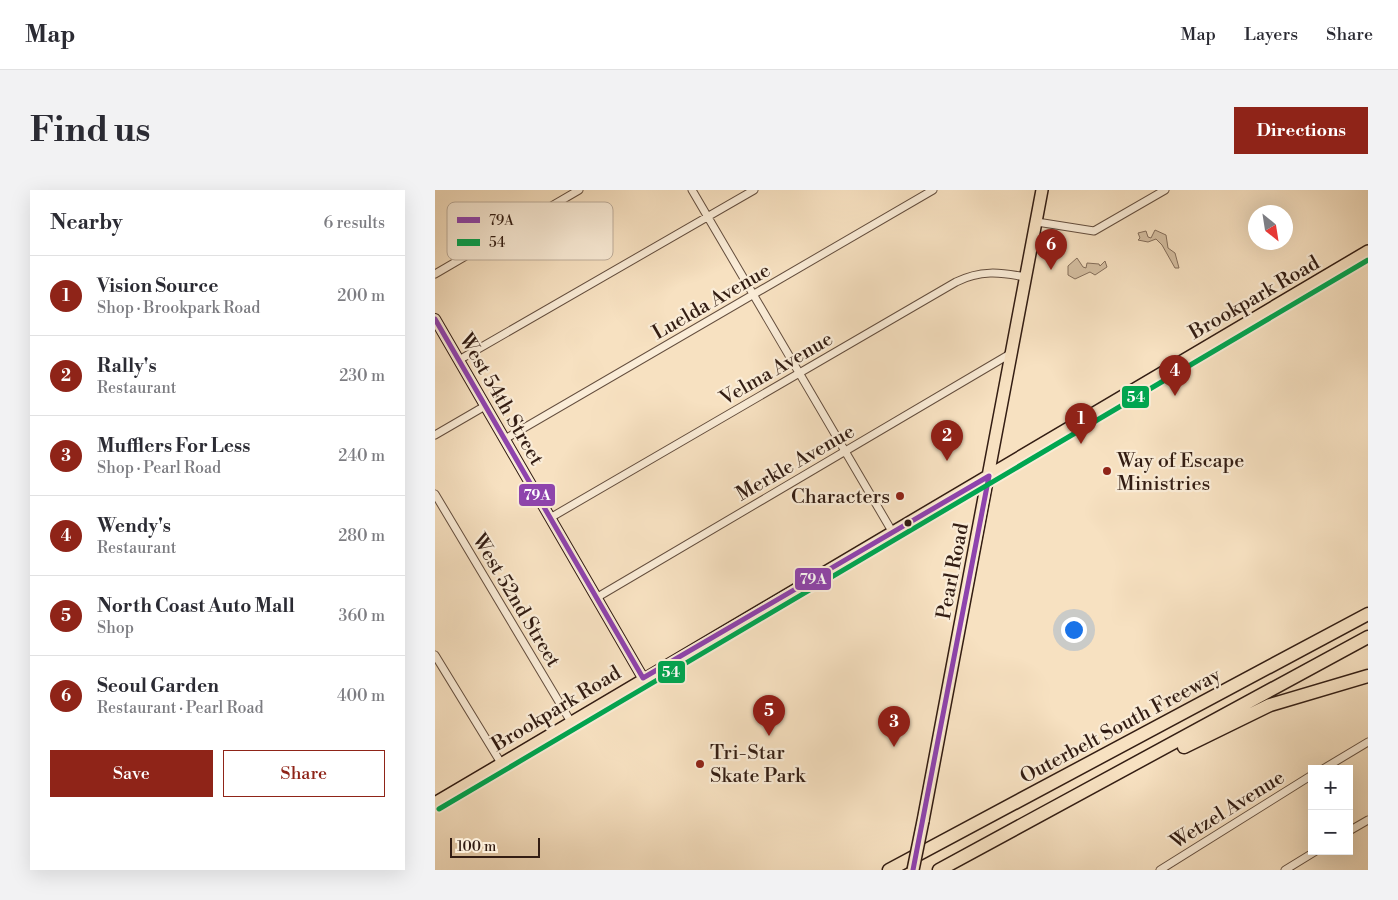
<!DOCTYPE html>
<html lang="en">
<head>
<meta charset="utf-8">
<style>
	body { margin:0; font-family:"Libre Bodoni",serif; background:#f2f2f3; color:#2b2b33 }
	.controls { position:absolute; right:15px; bottom:15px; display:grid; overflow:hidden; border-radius:0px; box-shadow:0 5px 20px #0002 }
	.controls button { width:45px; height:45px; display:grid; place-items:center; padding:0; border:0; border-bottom:1px solid #e1e1e2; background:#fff; color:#2b2b33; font:25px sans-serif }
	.compass { position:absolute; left:813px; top:15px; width:45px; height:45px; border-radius:50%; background:#fff; box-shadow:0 5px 20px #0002; rotate:150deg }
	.scale { position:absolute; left:15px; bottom:12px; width:90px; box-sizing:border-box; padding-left:5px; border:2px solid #331d13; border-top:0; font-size:14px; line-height:18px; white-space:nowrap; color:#331d13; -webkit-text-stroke:4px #faecd7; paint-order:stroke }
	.you { position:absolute; left:638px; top:439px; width:18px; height:18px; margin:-12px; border:4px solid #fff; border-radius:50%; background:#1a73e8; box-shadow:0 0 0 8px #1a73e833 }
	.badge { display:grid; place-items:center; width:32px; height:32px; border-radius:50%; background:#8f2418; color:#fff; font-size:16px; font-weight:700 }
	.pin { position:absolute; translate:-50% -41px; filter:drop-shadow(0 1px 2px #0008) }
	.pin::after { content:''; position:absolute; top:26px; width:18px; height:15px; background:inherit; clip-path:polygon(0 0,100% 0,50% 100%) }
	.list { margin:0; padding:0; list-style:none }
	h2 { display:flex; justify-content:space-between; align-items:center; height:65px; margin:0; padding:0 20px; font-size:21px }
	h2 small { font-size:16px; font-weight:400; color:#7c7c81 }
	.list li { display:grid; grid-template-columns:32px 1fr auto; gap:15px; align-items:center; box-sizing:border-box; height:80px; padding:0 20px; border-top:1px solid #e1e1e2 }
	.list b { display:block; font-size:19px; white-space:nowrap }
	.list p { margin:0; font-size:16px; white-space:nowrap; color:#7c7c81 }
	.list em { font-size:16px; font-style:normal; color:#7c7c81 }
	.actions { display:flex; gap:10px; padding:15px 20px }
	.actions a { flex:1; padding:11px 0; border:1px solid #8f2418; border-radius:0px; text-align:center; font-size:18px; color:#8f2418 }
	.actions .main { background:#8f2418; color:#fff }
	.map { position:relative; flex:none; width:933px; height:680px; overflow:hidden; border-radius:0px }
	header { display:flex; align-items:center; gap:30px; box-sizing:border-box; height:70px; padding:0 25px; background:#fff; border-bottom:1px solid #e1e1e2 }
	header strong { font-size:24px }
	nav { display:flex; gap:28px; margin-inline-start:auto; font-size:18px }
	.intro { display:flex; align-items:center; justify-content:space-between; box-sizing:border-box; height:120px; padding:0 30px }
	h1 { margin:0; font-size:35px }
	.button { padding:12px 22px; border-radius:0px; background:#8f2418; color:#fff; font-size:18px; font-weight:700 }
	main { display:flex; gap:30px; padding:0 30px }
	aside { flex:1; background:#fff; border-radius:0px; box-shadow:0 5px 20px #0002 }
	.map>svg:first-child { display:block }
	.green { fill:#d6c0a3; stroke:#846e5b }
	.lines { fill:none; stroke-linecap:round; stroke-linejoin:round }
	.street-casing { stroke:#644e3e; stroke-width:9 }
	.secondary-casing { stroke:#331d13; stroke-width:12 }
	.primary-casing { stroke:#331d13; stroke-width:14 }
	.highway-casing { stroke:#331d13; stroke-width:15 }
	.street { stroke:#faecd7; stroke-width:7 }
	.secondary { stroke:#faecd7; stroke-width:10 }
	.primary { stroke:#f7e1c1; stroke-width:11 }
	.highway { stroke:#f7e1c1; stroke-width:12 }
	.primary-bridge-casing { stroke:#331d13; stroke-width:14; stroke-linecap:butt }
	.primary-bridge { stroke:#f7e1c1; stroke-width:11 }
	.bus-1-casing { stroke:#faecd7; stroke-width:9 }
	.bus-2-casing { stroke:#faecd7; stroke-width:9 }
	.bus-1 { stroke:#8e44ad; stroke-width:5 }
	.bus-2 { stroke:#00a651; stroke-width:5 }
	.poi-dot { fill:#8f2418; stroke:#faecd7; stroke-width:2 }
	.bus-dot { fill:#331d13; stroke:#faecd7; stroke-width:2 }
	.labels { text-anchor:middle; stroke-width:4.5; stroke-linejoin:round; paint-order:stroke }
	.street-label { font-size:20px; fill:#331d13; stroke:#faecd7 }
	.poi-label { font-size:20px; fill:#331d13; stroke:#faecd7; text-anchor:start }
	.key { fill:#faecd7; stroke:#beae9c; stroke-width:1 }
	.key-label { font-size:14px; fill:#331d13 }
	.line-badge { stroke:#faecd7; stroke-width:2 }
	.badge-label { font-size:14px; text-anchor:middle; font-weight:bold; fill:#fff }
</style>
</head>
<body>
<header>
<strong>Map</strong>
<nav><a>Map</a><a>Layers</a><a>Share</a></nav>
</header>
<div class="intro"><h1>Find us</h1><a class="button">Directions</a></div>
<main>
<aside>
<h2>Nearby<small>6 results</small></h2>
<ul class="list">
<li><span class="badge">1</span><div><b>Vision Source</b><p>Shop · Brookpark Road</p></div><em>200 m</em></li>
<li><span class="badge">2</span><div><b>Rally's</b><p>Restaurant</p></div><em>230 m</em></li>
<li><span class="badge">3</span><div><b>Mufflers For Less</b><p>Shop · Pearl Road</p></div><em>240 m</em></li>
<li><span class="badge">4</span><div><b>Wendy's</b><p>Restaurant</p></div><em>280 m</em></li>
<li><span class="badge">5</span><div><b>North Coast Auto Mall</b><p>Shop</p></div><em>360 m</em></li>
<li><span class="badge">6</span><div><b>Seoul Garden</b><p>Restaurant · Pearl Road</p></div><em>400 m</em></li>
</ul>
<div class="actions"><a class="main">Save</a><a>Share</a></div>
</aside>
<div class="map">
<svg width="933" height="680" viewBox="0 0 933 680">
	<rect width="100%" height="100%" fill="#f7e1c1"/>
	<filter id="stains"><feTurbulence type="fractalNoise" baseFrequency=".004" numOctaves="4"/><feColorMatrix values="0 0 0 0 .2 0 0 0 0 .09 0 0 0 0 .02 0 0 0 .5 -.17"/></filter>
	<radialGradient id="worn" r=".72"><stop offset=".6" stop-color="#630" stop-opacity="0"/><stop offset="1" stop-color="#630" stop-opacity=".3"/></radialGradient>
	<path class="green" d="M 720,40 L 731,45 L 733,58 L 740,63 L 744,78 L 740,78 L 727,55 L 721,49 L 713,52 L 703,50 L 705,48 L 703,43 L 711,41 L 713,47 L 716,48 Z
		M 642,68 L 648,77 L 651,78 L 652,73 L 664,74 L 665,76 L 670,71 L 672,77 L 660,85 L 655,82 L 640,89 L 633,85 L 633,76 Z"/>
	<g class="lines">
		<defs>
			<path id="street" d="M 257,0 L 458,343
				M 602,32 L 659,41 L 730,0
				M 0,84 L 144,0
				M 24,170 L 319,0
				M 0,245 L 50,216
				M 70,249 L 498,0
				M 0,304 L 136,532
				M 115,328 L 521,92 C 545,80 565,82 590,87
				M 161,408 L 575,164
				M 0,465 L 66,573
				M 888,579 L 933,552
				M 914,641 L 933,630
				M 725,680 L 877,585
				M 850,680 L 881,661"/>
			<path id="secondary" d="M 0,129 L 208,488"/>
			<path id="primary" d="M 0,613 L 933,61
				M 488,631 L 607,0"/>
			<path id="highway" d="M 749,557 L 835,515 L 933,486
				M 454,680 L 933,424
				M 504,680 L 933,447"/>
		</defs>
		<use href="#street" class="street-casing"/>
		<use href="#secondary" class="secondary-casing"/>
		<use href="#primary" class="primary-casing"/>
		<use href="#highway" class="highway-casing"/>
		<use href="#street" class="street"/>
		<use href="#secondary" class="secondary"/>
		<use href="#primary" class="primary"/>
		<use href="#highway" class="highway"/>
		<defs>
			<path id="primary-bridge" d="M 478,680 L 488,631"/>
		</defs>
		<use href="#primary-bridge" class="primary-bridge-casing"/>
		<use href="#primary-bridge" class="primary-bridge"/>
		<defs>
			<path id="bus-1" d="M 0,129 L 208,488 L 554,286
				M 478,680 L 554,286"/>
			<path id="bus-2" d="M 4,619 L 933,70"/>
		</defs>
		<use href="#bus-1" class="bus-1-casing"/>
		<use href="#bus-2" class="bus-2-casing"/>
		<use href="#bus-1" class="bus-1"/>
		<use href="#bus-2" class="bus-2"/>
	</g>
	<g class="poi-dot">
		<circle cx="672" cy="281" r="5"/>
		<circle cx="465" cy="306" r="5"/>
		<circle cx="265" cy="574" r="5"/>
	</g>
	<circle class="bus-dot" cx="473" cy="333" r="4.5"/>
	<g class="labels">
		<g class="street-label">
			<text transform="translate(819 107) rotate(-30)" y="7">Brookpark Road</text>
			<text transform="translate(276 111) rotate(-30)" y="7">Luelda Avenue</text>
			<text transform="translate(341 178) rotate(-30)" y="7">Velma Avenue</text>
			<text transform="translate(67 209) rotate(60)" y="7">West 54th Street</text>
			<text transform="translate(360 272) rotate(-30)" y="7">Merkle Avenue</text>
			<text transform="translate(517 381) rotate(-79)" y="7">Pearl Road</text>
			<text transform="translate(82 410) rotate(59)" y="7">West 52nd Street</text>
			<text transform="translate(121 518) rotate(-31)" y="7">Brookpark Road</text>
			<text transform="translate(685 535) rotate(-28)" y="7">Outerbelt South Freeway</text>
			<text transform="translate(792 619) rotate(-32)" y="7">Wetzel Avenue</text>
		</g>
		<g class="poi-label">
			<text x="682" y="277">Way of Escape<tspan x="682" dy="23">Ministries</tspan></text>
			<text x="455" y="313" text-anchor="end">Characters</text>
			<text x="275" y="569">Tri-Star<tspan x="275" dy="23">Skate Park</tspan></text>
		</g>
	</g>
	<rect x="12" y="12" width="166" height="58" rx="8" class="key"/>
	<rect x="22" y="27" width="23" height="6" fill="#8e44ad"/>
	<rect x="22" y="49" width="23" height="7" fill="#00a651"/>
	<g class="key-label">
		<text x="54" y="35">79A</text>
		<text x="54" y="57">54</text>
	</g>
	<g class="line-badge">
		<rect x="686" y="195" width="29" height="24" rx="5" fill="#00a651"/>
		<rect x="83" y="293" width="38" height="24" rx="5" fill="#8e44ad"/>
		<rect x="359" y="377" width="38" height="24" rx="5" fill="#8e44ad"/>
		<rect x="222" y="470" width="29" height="24" rx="5" fill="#00a651"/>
	</g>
	<g class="badge-label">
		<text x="701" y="212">54</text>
		<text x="102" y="310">79A</text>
		<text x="378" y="394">79A</text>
		<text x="236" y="487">54</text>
	</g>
	<rect width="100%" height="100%" filter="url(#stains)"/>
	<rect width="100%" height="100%" fill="url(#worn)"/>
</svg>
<div class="controls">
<button>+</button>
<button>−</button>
</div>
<svg class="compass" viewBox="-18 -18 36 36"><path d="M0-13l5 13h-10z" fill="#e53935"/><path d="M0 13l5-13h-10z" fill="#7c7c81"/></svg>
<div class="scale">100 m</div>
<div class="you"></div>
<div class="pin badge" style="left:646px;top:254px">1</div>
<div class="pin badge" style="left:512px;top:271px">2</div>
<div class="pin badge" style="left:459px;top:557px">3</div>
<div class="pin badge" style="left:740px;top:206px">4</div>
<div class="pin badge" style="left:334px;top:546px">5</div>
<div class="pin badge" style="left:616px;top:80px">6</div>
</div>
</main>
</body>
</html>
